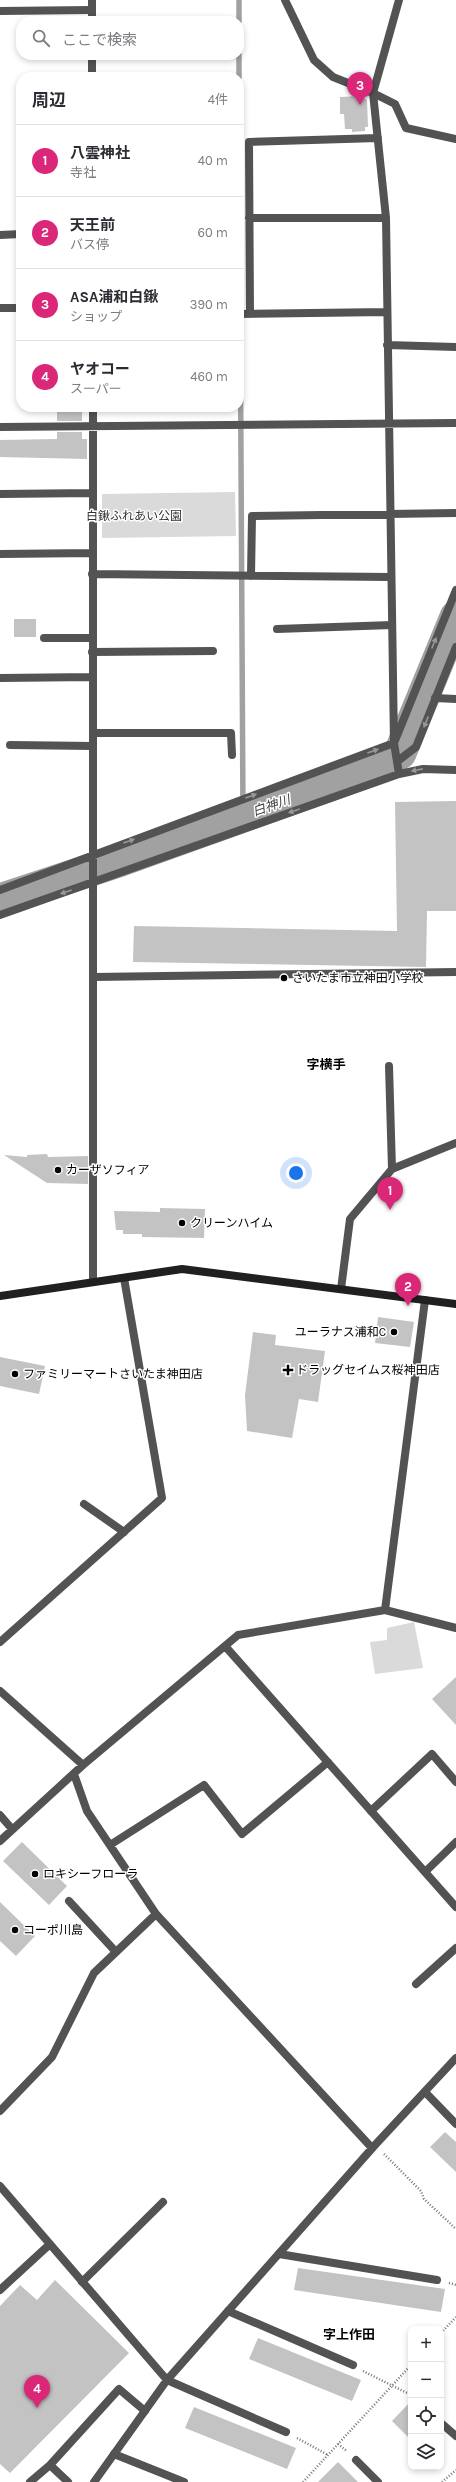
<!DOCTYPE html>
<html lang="ja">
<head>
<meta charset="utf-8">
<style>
	body { margin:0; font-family:Karla,"Noto Sans JP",sans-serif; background:#f7f7f7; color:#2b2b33 }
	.controls { position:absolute; right:12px; bottom:12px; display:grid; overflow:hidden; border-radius:8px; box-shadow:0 2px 6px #0003 }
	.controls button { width:36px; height:36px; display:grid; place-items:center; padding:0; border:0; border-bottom:1px solid #e1e1e2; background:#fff; color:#2b2b33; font:20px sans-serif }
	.you { position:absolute; left:296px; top:1173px; width:14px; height:14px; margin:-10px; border:3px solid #fff; border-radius:50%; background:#1a73e8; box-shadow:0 0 0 6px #1a73e833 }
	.badge { display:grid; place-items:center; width:26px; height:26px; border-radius:50%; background:#db2777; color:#fff; font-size:13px; font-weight:700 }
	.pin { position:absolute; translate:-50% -33px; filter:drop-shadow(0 1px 2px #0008) }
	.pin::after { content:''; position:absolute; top:21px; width:14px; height:12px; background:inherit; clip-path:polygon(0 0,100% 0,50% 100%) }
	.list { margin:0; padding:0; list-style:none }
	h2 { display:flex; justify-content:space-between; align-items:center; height:52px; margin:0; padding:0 16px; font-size:17px }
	h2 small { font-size:13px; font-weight:400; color:#7c7c81 }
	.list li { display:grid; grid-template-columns:26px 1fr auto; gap:12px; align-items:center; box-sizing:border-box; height:72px; padding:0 16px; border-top:1px solid #e1e1e2 }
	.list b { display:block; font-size:15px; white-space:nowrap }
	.list p { margin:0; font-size:13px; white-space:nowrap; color:#7c7c81 }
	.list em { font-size:13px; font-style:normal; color:#7c7c81 }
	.icon { flex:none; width:22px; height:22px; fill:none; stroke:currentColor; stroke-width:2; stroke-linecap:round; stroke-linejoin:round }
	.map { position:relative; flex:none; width:456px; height:2482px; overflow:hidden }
	.search { position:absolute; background:#fff; box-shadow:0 2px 6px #0003; left:16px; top:16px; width:228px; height:44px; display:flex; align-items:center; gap:10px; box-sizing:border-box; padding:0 14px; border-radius:16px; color:#7c7c81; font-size:15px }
	.panel { position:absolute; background:#fff; box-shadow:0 2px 6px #0003; left:16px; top:72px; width:228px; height:340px; border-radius:16px }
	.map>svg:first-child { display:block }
	.green { fill:#dadada }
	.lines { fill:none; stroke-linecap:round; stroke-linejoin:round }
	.stream { stroke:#a1a1a1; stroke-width:5.5 }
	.river { stroke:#a1a1a1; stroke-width:33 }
	.building { fill:#c3c3c3 }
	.path { stroke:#757575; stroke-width:2.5; stroke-dasharray:1 2; stroke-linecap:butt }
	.lane { stroke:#535353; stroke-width:8 }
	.street { stroke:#535353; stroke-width:8 }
	.secondary { stroke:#202020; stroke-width:8 }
	.oneway { fill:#989898 }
	.poi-dot { fill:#000; stroke:#fff; stroke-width:1.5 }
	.labels { text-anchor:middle; stroke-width:3; stroke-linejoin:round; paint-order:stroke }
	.park-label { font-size:12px; fill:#313131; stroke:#fff }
	.poi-label { font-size:12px; fill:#000; stroke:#fff; text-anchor:start }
	.water-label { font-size:13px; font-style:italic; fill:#424242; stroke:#fff }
	.neighbourhood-label { font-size:13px; font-weight:bold; fill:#000; stroke:#fff }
</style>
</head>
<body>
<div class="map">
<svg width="456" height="2482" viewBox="0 0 456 2482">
	<rect width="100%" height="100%" fill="#fff"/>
	<path class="green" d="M 235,492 L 236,536 L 102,538 L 102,494 Z
		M 414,1622 L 423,1668 L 375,1674 L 370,1642 L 387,1640 L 387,1628 Z"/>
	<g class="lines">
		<path class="stream" d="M 239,0 L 239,21
			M 239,55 L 239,77
			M 239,99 L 243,816"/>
		<path class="river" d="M 0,900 L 121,860 L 377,768 L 400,753 L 456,617"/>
	</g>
	<path class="building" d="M 361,96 L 367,100 L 368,127 L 365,127 L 365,131 L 352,132 L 352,129 L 345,129 L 344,114 L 340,114 L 340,97 Z
		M 57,407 L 82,407 L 82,421 L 57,421 Z
		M 57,432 L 82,432 L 82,439 L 87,439 L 87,459 L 0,457 L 0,440 L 57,439 Z
		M 14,619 L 36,619 L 36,637 L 14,637 Z
		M 456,801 L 456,911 L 427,911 L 426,967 L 133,962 L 134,926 L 397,931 L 395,802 Z
		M 47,1154 L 48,1157 L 88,1156 L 88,1184 L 47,1183 L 4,1155 L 27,1157 L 27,1155 Z
		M 160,1208 L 205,1209 L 204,1238 L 142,1237 L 142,1234 L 123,1234 L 123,1230 L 116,1230 L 114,1211 L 160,1212 Z
		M 378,1317 L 414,1322 L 410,1347 L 375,1343 Z
		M 253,1332 L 276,1335 L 275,1345 L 325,1351 L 318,1402 L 299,1399 L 292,1438 L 247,1431 L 245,1395 Z
		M 0,1357 L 45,1366 L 39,1394 L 0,1386 Z
		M 456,1677 L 456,1725 L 432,1699 Z
		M 22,1842 L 67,1886 L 49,1905 L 3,1861 Z
		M 0,1902 L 35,1936 L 16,1956 L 0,1941 Z
		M 445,2132 L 456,2142 L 456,2172 L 430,2147 Z
		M 298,2268 L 445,2289 L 441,2312 L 294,2290 Z
		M 55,2280 L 129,2353 L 10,2473 L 0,2464 L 0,2306 L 20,2285 L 37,2300 Z
		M 258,2338 L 361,2380 L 352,2401 L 249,2359 Z
		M 411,2401 L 411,2440 L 392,2421 Z
		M 194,2407 L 296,2448 L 287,2469 L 185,2428 Z
		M 338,2462 L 358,2482 L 318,2482 Z"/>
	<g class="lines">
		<path class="path" d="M 384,2154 L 421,2191 L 424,2199 L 456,2229
			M 449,2283 L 456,2285
			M 441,2333 L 456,2317
			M 363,2371 L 411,2395
			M 297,2438 L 328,2455
			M 338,2444 L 347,2451
			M 303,2482 L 411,2365
			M 442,2482 L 456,2470"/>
		<path class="lane" d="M 0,11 L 92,10
			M 277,629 L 392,625
			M 44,638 L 93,638
			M 92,652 L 213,651
			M 435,698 L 456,699
			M 93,733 L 231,733 L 232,755
			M 10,745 L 93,746
			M 93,977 L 456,972
			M 389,1066 L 392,1169
			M 84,1504 L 124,1532
			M 371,1811 L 432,1754 L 456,1782
			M 425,1872 L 456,1842
			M 69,1901 L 116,1952
			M 416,1984 L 456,1948
			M 425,2092 L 456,2124
			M 279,2254 L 437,2280
			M 82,2282 L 163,2202
			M 228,2311 L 353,2365
			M 167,2380 L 286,2432
			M 441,2423 L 456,2436
			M 114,2454 L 184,2482
			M 356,2460 L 378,2482
			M 30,2482 L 50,2465
			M 68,2482 L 50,2465 L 119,2389 L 145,2411"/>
		<path class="street" d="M 92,0 L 92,21
			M 285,0 L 314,60 L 333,77 L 373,93 L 399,0
			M 92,77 L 92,55
			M 249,218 L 386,218
			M 0,235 L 21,234
			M 0,308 L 21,308
			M 239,314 L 387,312
			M 250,314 L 249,142 L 378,138
			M 387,345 L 456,347
			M 93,407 L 93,1282
			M 0,427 L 456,423
			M 0,494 L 93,493
			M 0,554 L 93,553
			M 92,574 L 391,577
			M 251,576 L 252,516 L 456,513
			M 0,678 L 93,677
			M 399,760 L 416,747 L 456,647
			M 399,774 L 394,743 L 386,218 L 373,93 L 395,104 L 406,128 L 456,139
			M 0,890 L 394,743 L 456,590
			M 0,915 L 399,774 L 423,769 L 456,770
			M 341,1289 L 350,1219 L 392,1169 L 456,1143
			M 385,1610 L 425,1300
			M 0,1642 L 162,1498 L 124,1278
			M 225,1646 L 456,1907
			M 0,1691 L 83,1765
			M 74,1774 L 87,1811 L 156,1914 L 372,2148
			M 0,1815 L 12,1829
			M 0,1841 L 83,1765 L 238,1635 L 385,1610 L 456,1628
			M 110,1845 L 204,1785 L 242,1834 L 328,1762
			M 0,2111 L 52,2057 L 94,1973 L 156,1914
			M 0,2186 L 167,2380
			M 0,2290 L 50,2244
			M 94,2482 L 167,2380 L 375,2145 L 456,2058"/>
		<path class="secondary" d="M 0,1296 L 182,1269 L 456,1304"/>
	</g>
	<defs><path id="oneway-solid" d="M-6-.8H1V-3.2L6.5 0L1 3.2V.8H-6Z"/></defs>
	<g class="oneway">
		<use href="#oneway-solid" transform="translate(434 643) rotate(-68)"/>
		<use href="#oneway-solid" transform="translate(426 722) rotate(112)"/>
		<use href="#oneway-solid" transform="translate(373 751) rotate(-20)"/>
		<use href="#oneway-solid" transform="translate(417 770) rotate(169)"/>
		<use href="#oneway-solid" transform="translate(251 796) rotate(-20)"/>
		<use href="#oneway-solid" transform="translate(294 811) rotate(161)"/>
		<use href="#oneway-solid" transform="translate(129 841) rotate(-20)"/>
		<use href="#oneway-solid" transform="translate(66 892) rotate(161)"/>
	</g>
	<g class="poi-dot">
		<circle cx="284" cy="978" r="4"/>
		<circle cx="58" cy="1170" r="4"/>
		<circle cx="182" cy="1223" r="4"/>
		<circle cx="394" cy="1332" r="4"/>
		<path d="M286 1364h4v4h4v4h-4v4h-4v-4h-4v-4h4z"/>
		<circle cx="15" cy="1374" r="4"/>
		<circle cx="35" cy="1874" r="4"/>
		<circle cx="15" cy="1930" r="4"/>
	</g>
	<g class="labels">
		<g class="park-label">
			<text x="134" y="520">白鍬ふれあい公園</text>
		</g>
		<g class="poi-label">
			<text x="292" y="982">さいたま市立神田小学校</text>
			<text x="66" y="1174">カーザソフィア</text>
			<text x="190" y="1227">クリーンハイム</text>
			<text x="386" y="1336" text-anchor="end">ユーラナス浦和C</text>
			<text x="296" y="1374">ドラッグセイムス桜神田店</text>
			<text x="23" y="1378">ファミリーマートさいたま神田店</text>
			<text x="43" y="1878">ロキシーフローラ</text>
			<text x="23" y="1934">コーポ川島</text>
		</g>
		<g class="water-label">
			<text transform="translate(271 805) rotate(-19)" y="5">白神川</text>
		</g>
		<g class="neighbourhood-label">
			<text x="326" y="1069">字横手</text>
			<text x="349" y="2339">字上作田</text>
		</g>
	</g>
</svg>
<div class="controls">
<button>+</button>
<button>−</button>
<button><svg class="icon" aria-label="locate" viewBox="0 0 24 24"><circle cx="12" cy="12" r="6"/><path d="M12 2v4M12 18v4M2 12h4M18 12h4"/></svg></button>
<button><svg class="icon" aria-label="layers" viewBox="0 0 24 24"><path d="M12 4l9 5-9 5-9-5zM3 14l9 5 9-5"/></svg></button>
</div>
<div class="you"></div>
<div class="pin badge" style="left:390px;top:1210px">1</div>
<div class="pin badge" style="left:408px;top:1306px">2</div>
<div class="pin badge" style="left:360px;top:105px">3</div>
<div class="pin badge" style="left:37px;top:2408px">4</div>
<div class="search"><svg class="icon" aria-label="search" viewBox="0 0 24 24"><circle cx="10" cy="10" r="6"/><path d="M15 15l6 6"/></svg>ここで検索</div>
<section class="panel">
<h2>周辺<small>4件</small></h2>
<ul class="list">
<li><span class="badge">1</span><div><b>八雲神社</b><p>寺社</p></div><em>40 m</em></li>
<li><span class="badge">2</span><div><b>天王前</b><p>バス停</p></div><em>60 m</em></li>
<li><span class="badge">3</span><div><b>ASA浦和白鍬</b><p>ショップ</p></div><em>390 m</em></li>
<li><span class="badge">4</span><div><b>ヤオコー</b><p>スーパー</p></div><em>460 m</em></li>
</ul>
</section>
</div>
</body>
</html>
